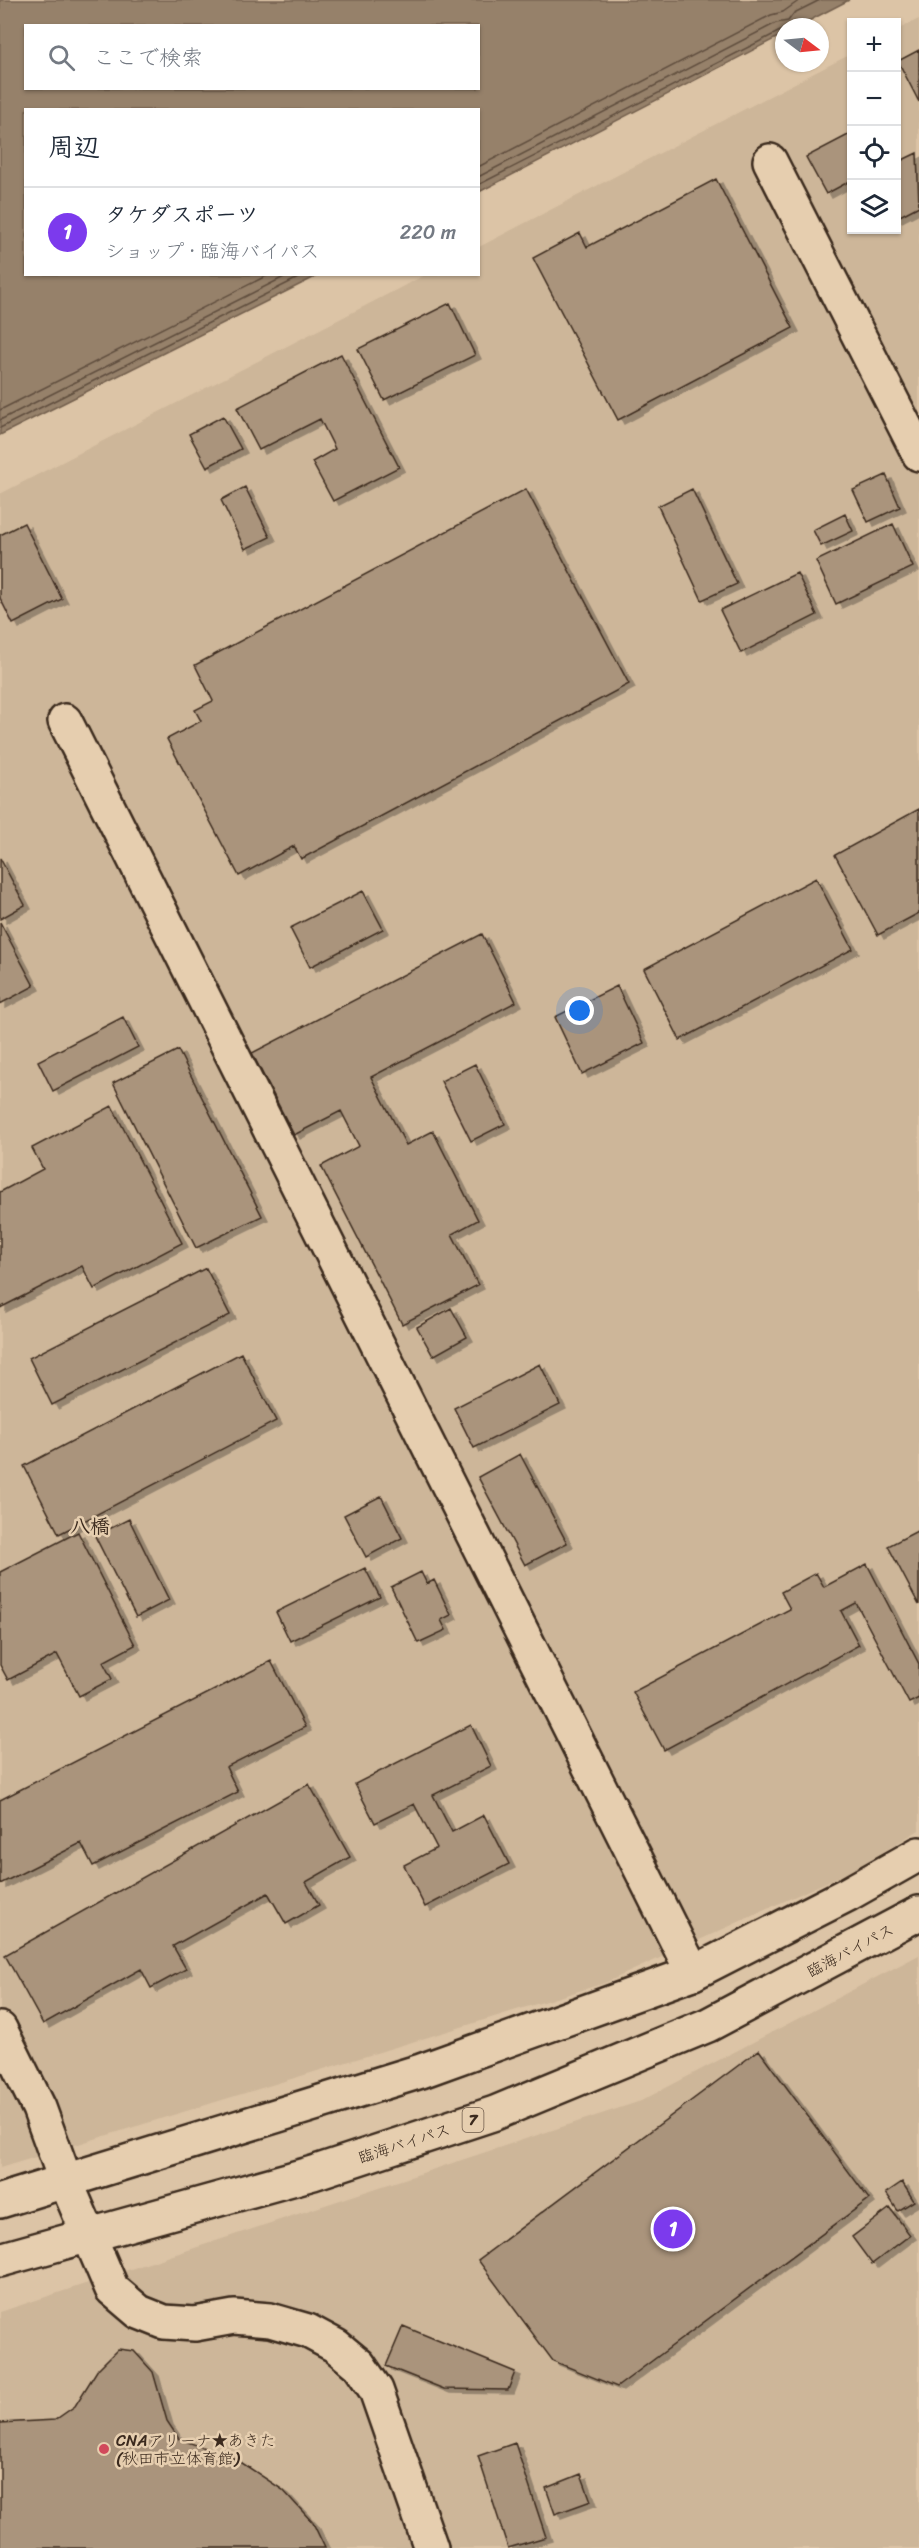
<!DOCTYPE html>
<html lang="ja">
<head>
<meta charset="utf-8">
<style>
	body { margin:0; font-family:Sriracha,"Klee One",sans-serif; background:#f2f2f3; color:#1f2937 }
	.controls { position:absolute; right:18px; top:18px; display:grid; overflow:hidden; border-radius:0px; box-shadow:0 2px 4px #0004 }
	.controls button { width:54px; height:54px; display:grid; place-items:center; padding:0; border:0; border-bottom:2px solid #e0e1e3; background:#fff; color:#1f2937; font:30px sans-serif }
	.compass { position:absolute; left:775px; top:18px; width:54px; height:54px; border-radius:50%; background:#fff; box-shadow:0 2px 4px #0004; rotate:106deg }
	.you { position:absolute; left:580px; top:1011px; width:21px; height:21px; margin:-15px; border:4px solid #fff; border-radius:50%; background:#1a73e8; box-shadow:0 0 0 9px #1a73e833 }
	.badge { display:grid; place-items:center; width:39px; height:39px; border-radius:50%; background:#7c3aed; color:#fff; font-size:20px; font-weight:700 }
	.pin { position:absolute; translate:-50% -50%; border:3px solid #fff; box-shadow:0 2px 6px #0006 }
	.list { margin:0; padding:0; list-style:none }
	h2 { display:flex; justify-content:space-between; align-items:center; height:78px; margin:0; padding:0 24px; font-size:26px }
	h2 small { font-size:20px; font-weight:400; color:#747a83 }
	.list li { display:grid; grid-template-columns:39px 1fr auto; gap:18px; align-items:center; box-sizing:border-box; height:90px; padding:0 24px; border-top:2px solid #e0e1e3 }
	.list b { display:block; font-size:22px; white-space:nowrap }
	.list p { margin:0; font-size:20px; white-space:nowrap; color:#747a83 }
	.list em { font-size:20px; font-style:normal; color:#747a83 }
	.icon { flex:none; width:33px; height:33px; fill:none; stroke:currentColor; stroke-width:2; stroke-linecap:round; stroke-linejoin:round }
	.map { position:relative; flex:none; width:919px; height:2548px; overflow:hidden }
	.search { position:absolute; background:#fff; box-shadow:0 2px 4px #0004; left:24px; top:24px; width:456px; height:66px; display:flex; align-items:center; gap:15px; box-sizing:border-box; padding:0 21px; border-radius:0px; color:#747a83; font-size:22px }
	.panel { position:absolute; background:#fff; box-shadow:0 2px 4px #0004; left:24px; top:108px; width:456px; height:168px; border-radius:0px }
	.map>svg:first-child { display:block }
	.built { fill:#cdb699 }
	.water { fill:#96816b; stroke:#725e4c; stroke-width:1.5; fill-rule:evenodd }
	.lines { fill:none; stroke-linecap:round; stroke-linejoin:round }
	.shore { stroke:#5f4d3d; stroke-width:1.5 }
	.building { fill:#aa947c; stroke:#3b2a1e; stroke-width:1.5; filter:url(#shadow) }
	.street-casing { stroke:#3b2a1e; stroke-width:38 }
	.secondary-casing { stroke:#3b2a1e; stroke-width:38 }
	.highway-casing { stroke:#3b2a1e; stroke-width:38 }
	.street { stroke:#e6ceaf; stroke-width:33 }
	.secondary { stroke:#e6ceaf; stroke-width:33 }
	.highway { stroke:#e6ceaf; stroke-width:33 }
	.poi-dot { fill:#d1495b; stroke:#e6ceaf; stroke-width:2 }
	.labels { text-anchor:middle; stroke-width:5; stroke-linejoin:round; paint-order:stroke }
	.shield { fill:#e6ceaf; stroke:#6e5b4a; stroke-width:1.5 }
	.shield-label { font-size:15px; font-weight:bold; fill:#3b2a1e }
	.street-label { font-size:16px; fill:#3b2a1e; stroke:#e6ceaf }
	.poi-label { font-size:16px; fill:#3b2a1e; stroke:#e6ceaf; text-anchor:start }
	.quarter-label { font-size:20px; font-weight:bold; fill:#3b2a1e; stroke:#e6ceaf }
</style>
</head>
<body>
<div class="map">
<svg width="919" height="2548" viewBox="0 0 919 2548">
	<defs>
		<filter id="shadow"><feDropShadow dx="6" dy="4" stdDeviation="0" flood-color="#0004"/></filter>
	</defs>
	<rect width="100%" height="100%" fill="#dcc4a6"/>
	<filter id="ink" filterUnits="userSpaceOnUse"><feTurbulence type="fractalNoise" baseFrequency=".0167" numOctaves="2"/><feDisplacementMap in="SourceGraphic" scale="12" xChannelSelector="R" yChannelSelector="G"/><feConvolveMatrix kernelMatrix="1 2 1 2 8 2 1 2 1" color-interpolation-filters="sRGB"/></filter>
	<g filter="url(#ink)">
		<path class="built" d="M 919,19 L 919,1830 L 855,1869 L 605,1983 L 0,2168 L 0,494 L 425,275 L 478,274 L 479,247 L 851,54 L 852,230 L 896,230 L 897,30 Z
			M 919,1955 L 919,2548 L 0,2548 L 0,2312 L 641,2101 Z"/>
		<path class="water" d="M 0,0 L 849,0 L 797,27 L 784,27 L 784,34 L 479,192 L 478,110 L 26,110 L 26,274 L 319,275 L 0,435 ZM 26,26 L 478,26 L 478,88 L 26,88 Z"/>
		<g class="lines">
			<path class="shore" d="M 478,167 L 771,15 L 783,12 L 800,0
				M 478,177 L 776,23 L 788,21 L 794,13 L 820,0
				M 478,185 L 784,29
				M 0,410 L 270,274
				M 0,420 L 290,274
				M 0,428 L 306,274"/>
		</g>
		<path class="building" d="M 919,50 L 919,102 L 898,61 Z
			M 852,133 L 852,180 L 826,194 L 806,157 Z
			M 917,153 L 919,206 L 896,218 L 896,163 Z
			M 716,179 L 793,328 L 618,420 L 533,258 L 580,233 L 587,247 Z
			M 450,303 L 475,355 L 384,400 L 358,349 Z
			M 341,354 L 399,467 L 333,501 L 312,462 L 335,449 L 320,419 L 259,450 L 237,408 Z
			M 223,416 L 241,449 L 207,467 L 189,434 Z
			M 886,475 L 900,507 L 868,522 L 853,490 Z
			M 245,487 L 270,537 L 245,549 L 221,500 Z
			M 526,489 L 629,684 L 301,859 L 294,846 L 239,876 L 167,739 L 201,721 L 195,710 L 213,701 L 195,665 Z
			M 692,489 L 737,584 L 702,600 L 658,506 Z
			M 845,514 L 853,531 L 821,546 L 813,530 Z
			M 24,523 L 62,599 L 13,624 L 0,598 L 0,535 Z
			M 893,524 L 913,567 L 836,604 L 816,561 Z
			M 797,573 L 817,615 L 741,653 L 720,610 Z
			M 919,809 L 919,913 L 878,935 L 835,855 Z
			M 0,858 L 25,905 L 0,919 Z
			M 816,878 L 853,949 L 680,1040 L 644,969 Z
			M 363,891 L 383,929 L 310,967 L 290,928 Z
			M 0,922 L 34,986 L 0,1004 Z
			M 482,934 L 516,1002 L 371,1077 L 406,1145 L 433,1131 L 478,1220 L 452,1234 L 478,1285 L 402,1324 L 321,1166 L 359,1146 L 341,1111 L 294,1135 L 252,1053 Z
			M 617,986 L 644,1043 L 582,1074 L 555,1017 Z
			M 123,1017 L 138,1047 L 53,1091 L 38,1061 Z
			M 178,1050 L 262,1216 L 196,1248 L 113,1083 Z
			M 475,1064 L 505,1124 L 471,1141 L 441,1081 Z
			M 112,1106 L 182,1243 L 94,1289 L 82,1266 L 0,1308 L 0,1192 L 43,1169 L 32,1148 Z
			M 206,1268 L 230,1315 L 52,1405 L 29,1358 Z
			M 451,1308 L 467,1337 L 433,1356 L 417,1327 Z
			M 241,1353 L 276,1421 L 59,1534 L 24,1466 Z
			M 540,1364 L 560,1405 L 474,1448 L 454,1408 Z
			M 520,1454 L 567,1543 L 525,1565 L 478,1477 Z
			M 381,1496 L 402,1538 L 366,1557 L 344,1515 Z
			M 129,1519 L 169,1600 L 136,1617 L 95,1536 Z
			M 919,1530 L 919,1605 L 888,1546 Z
			M 78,1532 L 135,1645 L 103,1662 L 112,1679 L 79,1696 L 57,1654 L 8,1680 L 0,1665 L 0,1572 Z
			M 867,1564 L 919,1664 L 919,1698 L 909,1703 L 856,1603 L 841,1611 L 859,1645 L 664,1750 L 633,1692 L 790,1609 L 781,1592 L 816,1573 L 824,1587 Z
			M 365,1568 L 380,1597 L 290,1641 L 276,1612 Z
			M 421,1572 L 427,1584 L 434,1580 L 451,1615 L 441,1620 L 446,1630 L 418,1643 L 391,1587 Z
			M 271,1661 L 305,1727 L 226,1767 L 238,1792 L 93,1866 L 81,1843 L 0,1884 L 0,1800 Z
			M 471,1725 L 491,1766 L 433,1795 L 452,1832 L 484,1815 L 509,1864 L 425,1907 L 404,1865 L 437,1848 L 414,1804 L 375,1823 L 355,1784 Z
			M 309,1784 L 350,1857 L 306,1882 L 319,1905 L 286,1924 L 268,1893 L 173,1946 L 186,1969 L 151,1988 L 141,1969 L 43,2024 L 5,1955 Z
			M 759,2050 L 869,2199 L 617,2387 L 553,2361 L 478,2260 Z
			M 902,2182 L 914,2201 L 898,2211 L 886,2193 Z
			M 890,2208 L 910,2235 L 872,2264 L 852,2237 Z
			M 403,2326 L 515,2372 L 508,2390 L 444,2389 L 386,2366 Z
			M 118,2349 L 134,2351 L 153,2372 L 167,2421 L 179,2439 L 236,2459 L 283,2490 L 313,2523 L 325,2548 L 0,2548 L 0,2423 L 55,2420 L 75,2406 L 98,2369 Z
			M 515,2443 L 546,2537 L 508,2548 L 478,2456 Z
			M 581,2474 L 591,2501 L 555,2514 L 546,2488 Z"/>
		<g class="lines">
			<defs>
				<path id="street" d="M 770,161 L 919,454
					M 65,721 L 693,1973
					M 0,2029 L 39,2108 L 66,2182"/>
				<path id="secondary" d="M 66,2182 L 112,2289 L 139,2312 L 164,2322 L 195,2324 L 234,2317 L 270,2320 L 308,2331 L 336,2346 L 359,2365 L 376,2390 L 431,2548"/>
				<path id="highway" d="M 0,2201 L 421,2071 L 693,1973 L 848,1894 L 919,1854
					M 0,2260 L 313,2173 L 495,2113 L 708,2025 L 919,1913"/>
			</defs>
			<use href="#street" class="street-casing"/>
			<use href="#secondary" class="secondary-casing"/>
			<use href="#highway" class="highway-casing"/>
			<use href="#street" class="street"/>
			<use href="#secondary" class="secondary"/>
			<use href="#highway" class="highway"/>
		</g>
	</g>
	<circle class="poi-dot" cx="104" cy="2449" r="6"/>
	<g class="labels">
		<rect class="shield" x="462.5" y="2108" width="21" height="24" rx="4.5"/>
		<g class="shield-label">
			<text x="473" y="2125">7</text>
		</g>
		<g class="street-label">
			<text transform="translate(850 1950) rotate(-28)" y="6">臨海バイパス</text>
			<text transform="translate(404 2143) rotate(-18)" y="6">臨海バイパス</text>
		</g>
		<g class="poi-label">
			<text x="116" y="2446">CNAアリーナ★あきた<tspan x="116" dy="18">(秋田市立体育館)</tspan></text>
		</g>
		<g class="quarter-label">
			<text x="90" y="1533">八橋</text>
		</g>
	</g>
</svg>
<div class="controls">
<button>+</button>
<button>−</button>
<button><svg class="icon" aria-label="locate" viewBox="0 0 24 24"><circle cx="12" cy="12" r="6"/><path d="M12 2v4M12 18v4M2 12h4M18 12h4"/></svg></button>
<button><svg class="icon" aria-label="layers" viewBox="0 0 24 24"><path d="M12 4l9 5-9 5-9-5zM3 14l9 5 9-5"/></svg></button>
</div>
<svg class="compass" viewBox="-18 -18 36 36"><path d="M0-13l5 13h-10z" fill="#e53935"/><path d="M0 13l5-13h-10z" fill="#747a83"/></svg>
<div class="you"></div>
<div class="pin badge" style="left:673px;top:2229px">1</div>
<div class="search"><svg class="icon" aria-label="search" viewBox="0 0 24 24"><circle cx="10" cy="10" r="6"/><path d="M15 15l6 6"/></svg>ここで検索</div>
<section class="panel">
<h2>周辺<small></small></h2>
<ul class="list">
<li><span class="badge">1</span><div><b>タケダスポーツ</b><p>ショップ · 臨海バイパス</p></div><em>220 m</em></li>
</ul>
</section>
</div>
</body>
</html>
